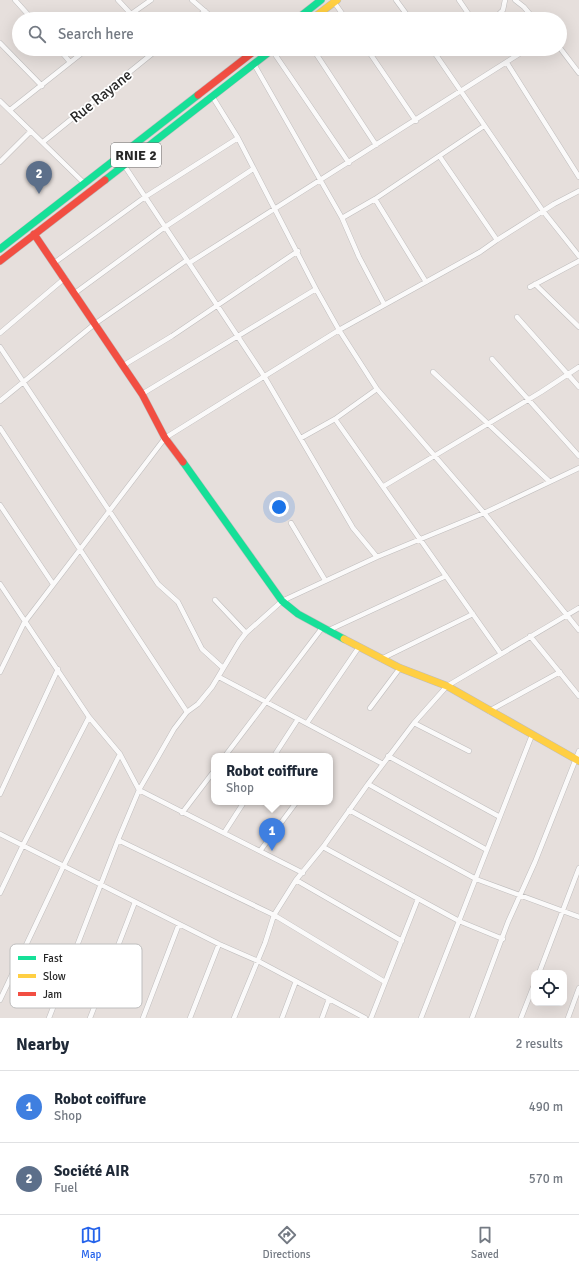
<!DOCTYPE html>
<html lang="en">
<head>
<meta charset="utf-8">
<style>
	body { margin:0; font-family:Signika,sans-serif; background:#f2f2f3; color:#1f2937 }
	.controls { position:absolute; right:12px; bottom:12px; display:grid; overflow:hidden; border-radius:8px; box-shadow:0 4px 16px #0002 }
	.controls button { width:36px; height:36px; display:grid; place-items:center; padding:0; border:0; border-bottom:1px solid #e0e1e3; background:#fff; color:#1f2937; font:20px sans-serif }
	.you { position:absolute; left:279px; top:507px; width:14px; height:14px; margin:-10px; border:3px solid #fff; border-radius:50%; background:#1a73e8; box-shadow:0 0 0 6px #1a73e833 }
	.badge { display:grid; place-items:center; width:26px; height:26px; border-radius:50%; background:#2563eb; color:#fff; font-size:13px; font-weight:700 }
	.pin { position:absolute; translate:-50% -33px; filter:drop-shadow(0 1px 2px #0008) }
	.pin::after { content:''; position:absolute; top:21px; width:14px; height:12px; background:inherit; clip-path:polygon(0 0,100% 0,50% 100%) }
	.popup { position:absolute; left:211px; top:753px; width:122px; height:52px; box-sizing:border-box; display:grid; place-content:center; border-radius:8px; background:#fff; filter:drop-shadow(0 1px 3px #0005); font-size:13px; white-space:nowrap; color:#747a83 }
	.popup b { font-size:15px; color:#1f2937 }
	.popup::after { content:''; position:absolute; left:50%; top:100%; margin-left:-8px; border:8px solid transparent; border-top-color:#fff }
	.list { margin:0; padding:0; list-style:none }
	h2 { display:flex; justify-content:space-between; align-items:center; height:52px; margin:0; padding:0 16px; font-size:17px }
	h2 small { font-size:13px; font-weight:400; color:#747a83 }
	.list li { display:grid; grid-template-columns:26px 1fr auto; gap:12px; align-items:center; box-sizing:border-box; height:72px; padding:0 16px; border-top:1px solid #e0e1e3 }
	.list b { display:block; font-size:15px; white-space:nowrap }
	.list p { margin:0; font-size:13px; white-space:nowrap; color:#747a83 }
	.list em { font-size:13px; font-style:normal; color:#747a83 }
	.icon { flex:none; width:22px; height:22px; fill:none; stroke:currentColor; stroke-width:2; stroke-linecap:round; stroke-linejoin:round }
	.map { position:relative; flex:none; width:579px; height:1018px; overflow:hidden }
	.search { position:absolute; background:#fff; box-shadow:0 4px 16px #0002; left:12px; right:12px; top:12px; height:44px; display:flex; align-items:center; gap:10px; box-sizing:border-box; padding:0 14px; border-radius:22px; color:#747a83; font-size:15px }
	.sheet { height:196px; background:#fff }
	nav { display:flex; justify-content:space-around; align-items:center; box-sizing:border-box; height:56px; border-top:1px solid #e0e1e3; background:#fff; font-size:11px; color:#747a83 }
	nav a { display:grid; justify-items:center; gap:2px }
	nav .on { color:#2563eb }
	.map>svg:first-child { display:block }
	.lines { fill:none; stroke-linecap:round; stroke-linejoin:round }
	.street-casing { stroke:#bfbdbd; stroke-width:5.5 }
	.fast-casing { stroke:#bfbdbd; stroke-width:8 }
	.slow-casing { stroke:#bfbdbd; stroke-width:8 }
	.jam-casing { stroke:#bfbdbd; stroke-width:8 }
	.street { stroke:#fbfafa; stroke-width:4.5 }
	.fast { stroke:#16e098; stroke-width:7 }
	.slow { stroke:#ffcf43; stroke-width:7 }
	.jam { stroke:#f24e42; stroke-width:7 }
	.labels { text-anchor:middle; stroke-width:3.5; stroke-linejoin:round; paint-order:stroke }
	.shield { fill:#fff; stroke:#686868; stroke-width:1 }
	.shield-label { font-size:14px; font-weight:bold; fill:#272727 }
	.street-label { font-size:15px; fill:#272727; stroke:#fff }
	.key { fill:#fff; stroke:#bebebe; stroke-width:1 }
	.key-label { font-size:11px; fill:#272727 }
</style>
</head>
<body>
<div class="map">
<svg width="579" height="1018" viewBox="0 0 579 1018">
	<rect width="100%" height="100%" fill="#e6dfdc"/>
	<g class="lines">
		<defs>
			<path id="street" d="M 15,0 L 32,19
				M 118,0 L 131,14
				M 192,0 L 214,19
				M 396,0 L 410,19
				M 459,0 L 472,19
				M 515,0 L 524,7 L 534,19
				M 334,2 L 346,19
				M 124,19 L 151,0
				M 195,19 L 205,11
				M 494,19 L 503,10 L 505,0
				M 0,43 L 42,86
				M 560,48 L 579,73
				M 59,49 L 70,62
				M 313,49 L 376,145
				M 367,49 L 416,121
				M 432,49 L 543,211 L 579,256
				M 272,50 L 349,163
				M 435,54 L 443,49
				M 507,63 L 579,177
				M 254,64 L 342,218 L 359,257 L 384,304
				M 212,96 L 238,138 L 316,289 L 339,330 L 377,389 L 484,513 L 579,630
				M 0,101 L 84,183
				M 10,110 L 87,49
				M 43,142 L 158,49
				M 0,162 L 31,131
				M 124,165 L 264,376 L 353,528 L 377,557
				M 375,199 L 426,282
				M 342,218 L 375,199 L 484,126
				M 497,240 L 554,204 L 579,191
				M 54,263 L 145,197 L 238,138
				M 189,263 L 527,49
				M 535,284 L 579,327
				M 530,287 L 579,261
				M 75,293 L 165,227 L 253,169
				M 517,317 L 579,387
				M 0,333 L 65,278
				M 0,347 L 158,584 L 178,602 L 202,649 L 223,668
				M 492,359 L 579,456
				M 124,365 L 172,336 L 298,251
				M 433,372 L 549,481
				M 142,394 L 316,289
				M 0,401 L 96,323 L 187,260
				M 335,419 L 501,654
				M 0,428 L 187,712
				M 301,438 L 335,419 L 377,389
				M 384,486 L 541,392 L 579,367
				M 0,505 L 53,584
				M 291,523 L 325,580
				M 0,584 L 89,717 L 120,754 L 139,790 L 118,840 L 49,1018
				M 215,600 L 246,633
				M 327,631 L 446,576
				M 530,636 L 579,696
				M 381,659 L 473,614
				M 0,672 L 24,623 L 165,438 L 339,330 L 480,252 L 497,240 L 440,157
				M 219,677 L 383,764
				M 370,708 L 400,668
				M 489,711 L 560,672
				M 307,723 L 359,647
				M 414,723 L 469,751
				M 225,756 L 322,628
				M 274,756 L 298,719
				M 388,756 L 500,817
				M 368,784 L 487,850
				M 0,794 L 58,669
				M 349,810 L 476,879 L 579,917
				M 182,813 L 214,771
				M 224,833 L 244,802
				M 0,834 L 219,944 L 258,961 L 365,1018
				M 118,840 L 274,915 L 385,982
				M 323,847 L 459,921 L 503,939
				M 260,851 L 295,804
				M 303,873 L 139,790 L 174,729 L 187,712 L 198,704 L 212,687 L 239,642 L 246,633 L 282,601 L 377,557 L 484,513 L 579,468
				M 296,880 L 402,941
				M 0,893 L 23,845 L 89,717
				M 539,973 L 579,868
				M 0,1000 L 64,865 L 120,754
				M 90,1018 L 135,902
				M 143,1018 L 179,924
				M 190,1018 L 219,944
				M 234,1018 L 265,943 L 274,915 L 296,880 L 323,847 L 368,784 L 414,723 L 447,686 L 579,608
				M 282,1018 L 296,981
				M 322,1018 L 329,999
				M 371,1018 L 418,899
				M 421,1018 L 532,735
				M 472,1018 L 508,922 L 535,862 L 579,751
				M 521,1018 L 534,985
				M 568,1018 L 579,988"/>
			<path id="fast" d="M 297,19 L 321,0
				M 105,180 L 273,49
				M 0,249 L 198,95
				M 183,462 L 282,601 L 298,614 L 344,639"/>
			<path id="slow" d="M 312,19 L 337,0
				M 344,639 L 400,668 L 447,686 L 579,761"/>
			<path id="jam" d="M 198,95 L 257,49
				M 34,234 L 142,394 L 165,438 L 183,462
				M 0,261 L 105,180"/>
		</defs>
		<use href="#street" class="street-casing"/>
		<use href="#fast" class="fast-casing"/>
		<use href="#slow" class="slow-casing"/>
		<use href="#jam" class="jam-casing"/>
		<use href="#street" class="street"/>
		<use href="#fast" class="fast"/>
		<use href="#slow" class="slow"/>
		<use href="#jam" class="jam"/>
	</g>
	<g class="labels">
		<rect class="shield" x="111" y="143" width="50" height="24" rx="3"/>
		<g class="shield-label">
			<text x="136" y="160">RNIE 2</text>
		</g>
		<g class="street-label">
			<text transform="translate(101 96) rotate(-39)" y="5">Rue Rayane</text>
		</g>
	</g>
	<rect x="10" y="944" width="132" height="64" rx="6" class="key"/>
	<rect x="18" y="956" width="18" height="4" fill="#16e098"/>
	<rect x="18" y="974" width="18" height="4" fill="#ffcf43"/>
	<rect x="18" y="992" width="18" height="4" fill="#f24e42"/>
	<g class="key-label">
		<text x="43" y="962">Fast</text>
		<text x="43" y="980">Slow</text>
		<text x="43" y="998">Jam</text>
	</g>
</svg>
<div class="controls">
<button><svg class="icon" aria-label="locate" viewBox="0 0 24 24"><circle cx="12" cy="12" r="6"/><path d="M12 2v4M12 18v4M2 12h4M18 12h4"/></svg></button>
</div>
<div class="you"></div>
<div class="pin badge" style="left:272px;top:851px;background:#3f7fe0">1</div>
<div class="popup"><b>Robot coiffure</b>Shop</div>
<div class="pin badge" style="left:39px;top:194px;background:#5c6f8a">2</div>
<div class="search"><svg class="icon" aria-label="search" viewBox="0 0 24 24"><circle cx="10" cy="10" r="6"/><path d="M15 15l6 6"/></svg>Search here</div>
</div>
<section class="sheet">
<h2>Nearby<small>2 results</small></h2>
<ul class="list">
<li><span class="badge" style="background:#3f7fe0">1</span><div><b>Robot coiffure</b><p>Shop</p></div><em>490 m</em></li>
<li><span class="badge" style="background:#5c6f8a">2</span><div><b>Société AIR</b><p>Fuel</p></div><em>570 m</em></li>
</ul>
</section>
<nav>
<a class="on"><svg class="icon" aria-label="map" viewBox="0 0 24 24"><path d="M3 6l6-2 6 2 6-2v14l-6 2-6-2-6 2zM9 4v14M15 6v14"/></svg>Map</a>
<a><svg class="icon" aria-label="directions" viewBox="0 0 24 24"><path d="M12 3l9 9-9 9-9-9zM9 14v-3h6M13 9l2 2-2 2"/></svg>Directions</a>
<a><svg class="icon" aria-label="saved" viewBox="0 0 24 24"><path d="M7 4h10v16l-5-4-5 4z"/></svg>Saved</a>
</nav>
</body>
</html>
